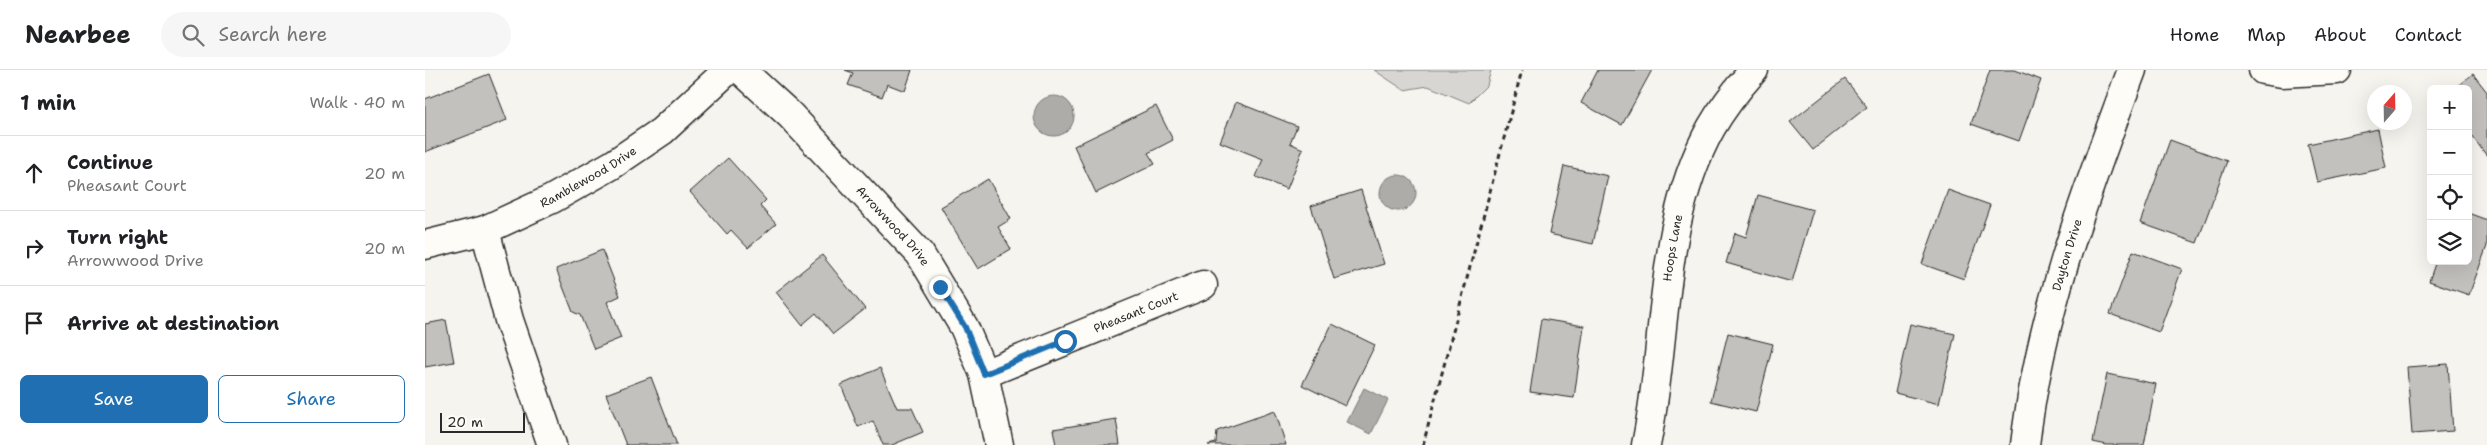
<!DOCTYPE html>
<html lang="en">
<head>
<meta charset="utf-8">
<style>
	body { margin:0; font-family:"Shantell Sans",sans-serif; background:#f6f6f6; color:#202124 }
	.controls { position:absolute; right:15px; top:15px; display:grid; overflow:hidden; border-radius:8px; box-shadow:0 5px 20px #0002 }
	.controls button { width:45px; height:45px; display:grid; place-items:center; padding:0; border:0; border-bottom:1px solid #e0e0e0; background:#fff; color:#202124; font:25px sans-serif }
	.compass { position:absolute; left:1942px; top:15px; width:45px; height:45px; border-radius:50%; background:#fff; box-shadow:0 5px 20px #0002; rotate:20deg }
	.scale { position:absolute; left:15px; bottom:12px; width:85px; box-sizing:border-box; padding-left:5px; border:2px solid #2b2b2b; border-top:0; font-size:14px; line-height:18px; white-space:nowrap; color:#2b2b2b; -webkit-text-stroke:4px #fdfcf7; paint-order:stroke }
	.stop { position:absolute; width:15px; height:15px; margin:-11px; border:4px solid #1f6fb2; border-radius:50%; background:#fff }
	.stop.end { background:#1f6fb2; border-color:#fff; box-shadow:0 1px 5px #0008 }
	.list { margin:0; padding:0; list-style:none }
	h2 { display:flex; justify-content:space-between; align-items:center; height:65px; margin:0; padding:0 20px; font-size:21px }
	h2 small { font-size:16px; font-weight:400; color:#757577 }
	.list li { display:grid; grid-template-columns:32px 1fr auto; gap:15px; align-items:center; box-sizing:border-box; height:75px; padding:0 20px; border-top:1px solid #e0e0e0 }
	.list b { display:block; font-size:19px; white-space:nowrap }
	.list p { margin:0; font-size:16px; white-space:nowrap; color:#757577 }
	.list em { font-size:16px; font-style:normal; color:#757577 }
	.actions { display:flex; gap:10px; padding:15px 20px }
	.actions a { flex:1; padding:11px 0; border:1px solid #1f6fb2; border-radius:8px; text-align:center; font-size:18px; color:#1f6fb2 }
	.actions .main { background:#1f6fb2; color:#fff }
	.icon { flex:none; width:28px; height:28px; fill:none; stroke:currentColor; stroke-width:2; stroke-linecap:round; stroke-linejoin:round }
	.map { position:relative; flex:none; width:2062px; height:375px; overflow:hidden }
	header { display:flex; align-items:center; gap:30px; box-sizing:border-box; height:70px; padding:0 25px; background:#fff; border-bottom:1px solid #e0e0e0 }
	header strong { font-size:24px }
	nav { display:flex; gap:28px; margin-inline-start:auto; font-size:18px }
	.search { width:350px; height:45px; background:#f6f6f6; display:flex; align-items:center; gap:12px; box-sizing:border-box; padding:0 18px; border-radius:28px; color:#757577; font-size:19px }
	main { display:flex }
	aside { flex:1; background:#fff }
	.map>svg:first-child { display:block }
	.green { fill:#d7d6d2; stroke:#81807e }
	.water { fill:#adaca9; stroke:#797877 }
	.building { fill:#c2c1be; stroke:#2b2b2b }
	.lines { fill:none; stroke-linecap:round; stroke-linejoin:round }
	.minor-casing { stroke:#2b2b2b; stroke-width:31 }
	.path { stroke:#2b2b2b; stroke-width:3; stroke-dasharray:5 4; stroke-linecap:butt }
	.minor { stroke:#fdfcf7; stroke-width:28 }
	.route { stroke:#1f6fb2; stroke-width:6 }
	.labels { text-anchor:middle; stroke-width:4; stroke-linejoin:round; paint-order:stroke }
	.street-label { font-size:12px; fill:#2b2b2b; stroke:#fdfcf7 }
</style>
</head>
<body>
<header>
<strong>Nearbee</strong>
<div class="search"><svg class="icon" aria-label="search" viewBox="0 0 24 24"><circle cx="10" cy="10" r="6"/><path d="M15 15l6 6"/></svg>Search here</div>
<nav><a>Home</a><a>Map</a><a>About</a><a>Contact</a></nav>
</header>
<main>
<aside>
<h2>1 min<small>Walk · 40 m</small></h2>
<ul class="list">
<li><svg class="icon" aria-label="ahead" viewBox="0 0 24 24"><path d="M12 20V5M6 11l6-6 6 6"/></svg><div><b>Continue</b><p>Pheasant Court</p></div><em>20 m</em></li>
<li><svg class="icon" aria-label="right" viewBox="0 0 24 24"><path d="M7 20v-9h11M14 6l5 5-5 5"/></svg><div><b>Turn right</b><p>Arrowwood Drive</p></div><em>20 m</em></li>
<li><svg class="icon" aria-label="arrive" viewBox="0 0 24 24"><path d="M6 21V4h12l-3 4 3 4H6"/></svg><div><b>Arrive at destination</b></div></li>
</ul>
<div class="actions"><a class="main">Save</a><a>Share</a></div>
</aside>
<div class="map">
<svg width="2062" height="375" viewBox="0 0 2062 375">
	<rect width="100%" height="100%" fill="#f5f4ef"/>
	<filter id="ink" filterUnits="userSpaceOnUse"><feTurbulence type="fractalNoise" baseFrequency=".02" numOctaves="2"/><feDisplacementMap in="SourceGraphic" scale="10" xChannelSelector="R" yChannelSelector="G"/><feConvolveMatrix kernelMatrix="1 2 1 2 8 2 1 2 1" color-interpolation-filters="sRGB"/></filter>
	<g filter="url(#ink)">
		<path class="green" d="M 949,0 L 1066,0 L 1062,15 L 1044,33 L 1003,16 L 979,20 Z"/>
		<path class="water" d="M609 46a20 20 0 1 1 40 0a20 20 0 1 1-40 0Z
			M955 123a18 18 0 1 1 36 0a18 18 0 1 1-36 0Z
			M 939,318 L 963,330 L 946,364 L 922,352 Z"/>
		<path class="building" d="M 420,0 L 487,0 L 480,21 L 462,14 L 457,27 L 423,15 L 428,3 Z
			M 1173,0 L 1227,0 L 1197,55 L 1156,33 Z
			M 1565,0 L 1590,0 L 1616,10 L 1594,71 L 1546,54 Z
			M 64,4 L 82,50 L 0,82 L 0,29 Z
			M 2048,4 L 2062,22 L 2062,86 L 2043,61 L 2043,19 L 2028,19 Z
			M 1420,9 L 1442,37 L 1388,80 L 1365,52 Z
			M 811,32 L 872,56 L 865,73 L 878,79 L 862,119 L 831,107 L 838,89 L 795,72 Z
			M 731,36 L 748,70 L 723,83 L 730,94 L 671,123 L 649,76 Z
			M 1953,59 L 1961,98 L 1892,112 L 1883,74 Z
			M 1745,70 L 1802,91 L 1772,173 L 1715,153 Z
			M 303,88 L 341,130 L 335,136 L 351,154 L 323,178 L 306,160 L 302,164 L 265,122 Z
			M 1139,96 L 1183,106 L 1168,174 L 1124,164 Z
			M 563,109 L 586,149 L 573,157 L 586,179 L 553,199 L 516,137 Z
			M 936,120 L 959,194 L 909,209 L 886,136 Z
			M 1523,120 L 1565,135 L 1539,209 L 1497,194 Z
			M 1333,125 L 1388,140 L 1367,212 L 1301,193 L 1310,163 L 1321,167 Z
			M 2043,143 L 2062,150 L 2062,176 L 2044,225 L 2004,211 L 2011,191 L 2043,191 Z
			M 177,180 L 195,226 L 182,232 L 196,268 L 169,279 L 155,245 L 148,242 L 131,199 Z
			M 1708,181 L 1757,199 L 1734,262 L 1685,244 Z
			M 397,185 L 440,239 L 408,264 L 391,243 L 377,255 L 351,222 Z
			M 1116,249 L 1159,256 L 1149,328 L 1105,322 Z
			M 21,250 L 29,292 L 0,297 L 0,254 Z
			M 907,254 L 950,275 L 920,336 L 877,315 Z
			M 1485,254 L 1530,264 L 1514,334 L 1470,323 Z
			M 1303,263 L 1348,274 L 1331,342 L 1286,331 Z
			M 2023,294 L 2028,361 L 1987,364 L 1982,297 Z
			M 455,298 L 472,338 L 487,338 L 498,362 L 467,375 L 458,375 L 448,351 L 433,357 L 416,315 Z
			M 1682,304 L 1731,314 L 1719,375 L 1682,375 L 1668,372 Z
			M 226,307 L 252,375 L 201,375 L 181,324 Z
			M 850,341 L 861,375 L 783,375 L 791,373 L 792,361 Z
			M 691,349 L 695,375 L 631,375 L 628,359 Z"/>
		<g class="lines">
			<defs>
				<g id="minor">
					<path id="s1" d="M 316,0 L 365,45 L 495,184 L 539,257 L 559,304 L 574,375"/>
					<path d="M 1838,0 L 1857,3 L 1912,0"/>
					<path d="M 60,160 L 84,250 L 127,375"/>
					<path id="s2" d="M 0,175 L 60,160 L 127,129 L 187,95 L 237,61 L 303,0"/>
					<path id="s3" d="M 559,304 L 778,215"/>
					<path id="s4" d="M 1221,375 C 1243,271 1233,153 1286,58 C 1298,37 1313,18 1329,0"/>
					<path id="s5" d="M 1600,375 C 1615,244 1661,123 1707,0"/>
				</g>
			</defs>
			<use href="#minor" class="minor-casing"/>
			<path class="path" d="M 998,375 L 1097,0"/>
			<use href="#minor" class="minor"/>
		</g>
	</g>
	<g class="lines" filter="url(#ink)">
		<path class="route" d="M 515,217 L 540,257 L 559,304 L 640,271"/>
	</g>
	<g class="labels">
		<g class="street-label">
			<text dy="4" stroke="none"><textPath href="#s2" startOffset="178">Ramblewood Drive</textPath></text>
			<text dy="4" stroke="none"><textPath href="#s1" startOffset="218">Arrowwood Drive</textPath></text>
			<text dy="4" stroke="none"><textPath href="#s4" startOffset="199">Hoops Lane</textPath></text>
			<text dy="4" stroke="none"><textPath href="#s5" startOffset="195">Dayton Drive</textPath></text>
			<text dy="4" stroke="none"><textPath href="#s3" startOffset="164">Pheasant Court</textPath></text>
		</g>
	</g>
</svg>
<div class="controls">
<button>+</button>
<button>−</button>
<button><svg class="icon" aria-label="locate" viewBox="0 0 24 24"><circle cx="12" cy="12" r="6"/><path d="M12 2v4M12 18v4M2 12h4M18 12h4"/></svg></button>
<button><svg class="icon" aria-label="layers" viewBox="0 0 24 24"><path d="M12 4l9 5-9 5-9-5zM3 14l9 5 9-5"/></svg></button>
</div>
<svg class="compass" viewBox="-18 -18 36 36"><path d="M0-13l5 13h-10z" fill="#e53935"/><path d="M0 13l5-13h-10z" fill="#757577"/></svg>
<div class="scale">20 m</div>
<div class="stop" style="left:640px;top:271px"></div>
<div class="stop end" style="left:515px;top:217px"></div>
</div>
</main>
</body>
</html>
